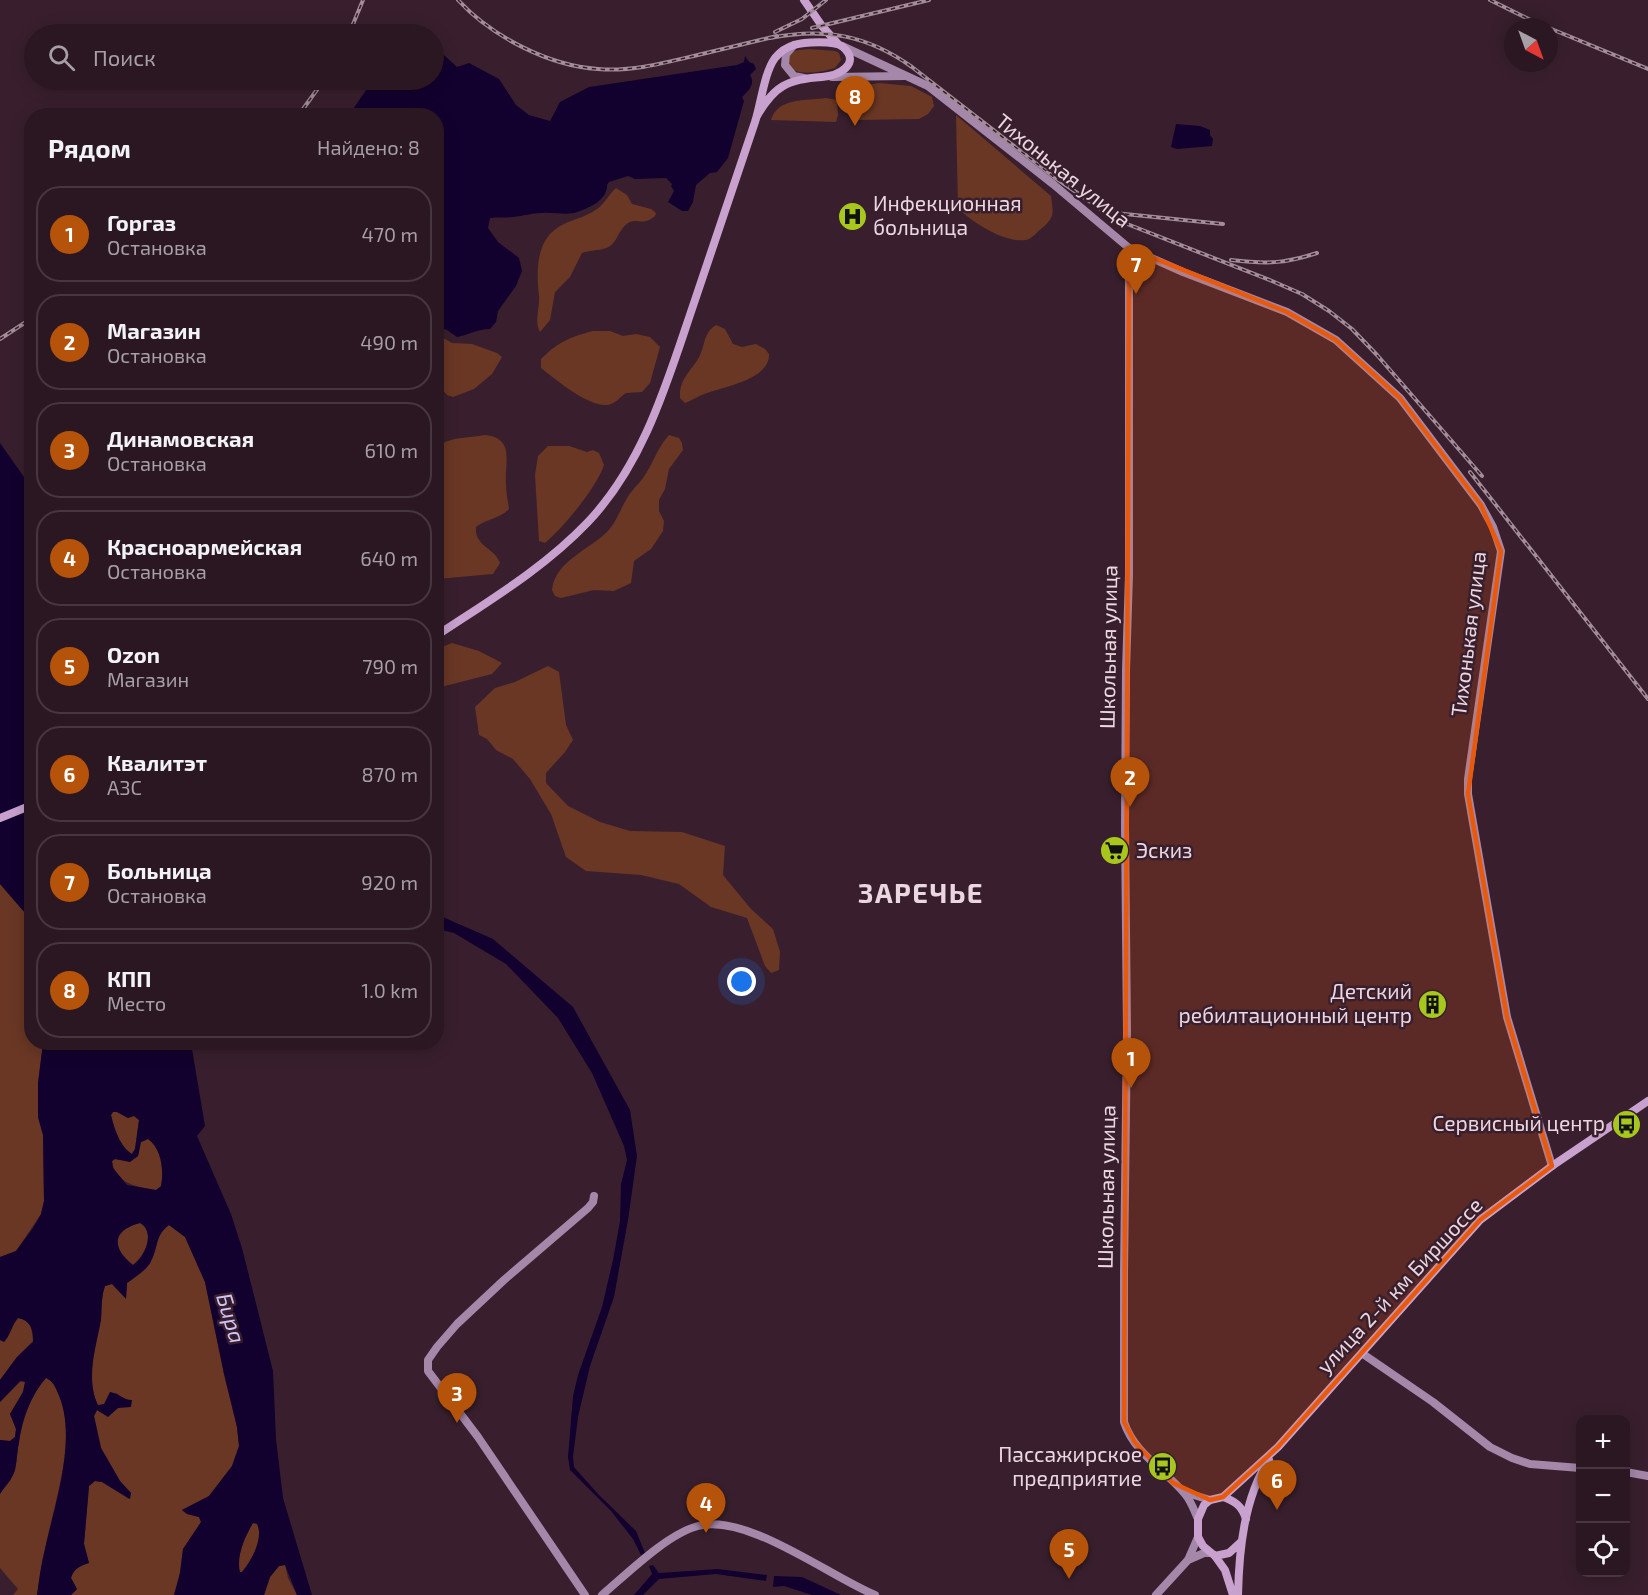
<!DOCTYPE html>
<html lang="ru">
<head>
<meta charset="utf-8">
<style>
	body { margin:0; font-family:"Exo 2",sans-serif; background:#33202a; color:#f1f3f6 }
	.controls { position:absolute; right:18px; bottom:18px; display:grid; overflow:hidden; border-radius:12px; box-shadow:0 3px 15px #0003 }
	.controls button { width:54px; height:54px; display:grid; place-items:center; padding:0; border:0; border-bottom:2px solid #473640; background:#2b1722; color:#f1f3f6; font:30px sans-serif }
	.compass { position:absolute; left:1504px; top:18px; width:54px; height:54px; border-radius:50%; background:#2b1722; box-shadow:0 3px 15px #0003; rotate:139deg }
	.you { position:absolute; left:742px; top:982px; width:21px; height:21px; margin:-15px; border:4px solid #fff; border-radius:50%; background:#1a73e8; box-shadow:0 0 0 9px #1a73e833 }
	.badge { display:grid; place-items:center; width:39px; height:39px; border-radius:50%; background:#b45309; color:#fff; font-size:20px; font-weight:700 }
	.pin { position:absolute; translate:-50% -50px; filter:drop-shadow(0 2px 3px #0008) }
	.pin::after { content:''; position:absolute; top:32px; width:21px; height:18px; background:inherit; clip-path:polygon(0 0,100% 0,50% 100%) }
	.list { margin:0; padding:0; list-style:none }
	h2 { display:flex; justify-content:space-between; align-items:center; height:78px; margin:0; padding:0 24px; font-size:26px }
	h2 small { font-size:20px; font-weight:400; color:#a69fa5 }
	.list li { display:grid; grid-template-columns:39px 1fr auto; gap:18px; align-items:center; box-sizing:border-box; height:96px; margin:0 12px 12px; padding:0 12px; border:2px solid #473640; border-radius:24px }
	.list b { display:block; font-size:22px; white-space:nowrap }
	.list p { margin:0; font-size:20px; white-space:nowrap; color:#a69fa5 }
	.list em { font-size:20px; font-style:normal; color:#a69fa5 }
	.icon { flex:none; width:33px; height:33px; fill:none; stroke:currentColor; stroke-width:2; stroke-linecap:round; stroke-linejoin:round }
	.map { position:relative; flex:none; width:1648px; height:1595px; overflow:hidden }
	.search { position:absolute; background:#2b1722; box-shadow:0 3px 15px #0003; left:24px; top:24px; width:420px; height:66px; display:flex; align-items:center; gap:15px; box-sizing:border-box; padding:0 21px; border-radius:33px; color:#a69fa5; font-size:22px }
	.panel { position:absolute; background:#2b1722; box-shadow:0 3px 15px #0003; left:24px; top:108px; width:420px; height:942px; border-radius:24px }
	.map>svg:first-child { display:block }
	.green { fill:#6a3724 }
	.water { fill:#12002e; fill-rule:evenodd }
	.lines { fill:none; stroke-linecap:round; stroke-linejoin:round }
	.secondary { stroke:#a587aa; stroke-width:8 }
	.primary { stroke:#c8a1cf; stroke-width:8 }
	.rail-casing { stroke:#a28d98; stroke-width:4 }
	.rail { stroke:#391f2d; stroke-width:1.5; stroke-dasharray:4.5; stroke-linecap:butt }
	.marked { fill:#e8590c; fill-opacity:0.2; stroke:#e8590c; stroke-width:4.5; stroke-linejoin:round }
	.labels { text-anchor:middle; stroke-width:5; stroke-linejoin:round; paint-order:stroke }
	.street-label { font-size:21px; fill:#ead7e0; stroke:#391f2d }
	.poi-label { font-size:21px; fill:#ead7e0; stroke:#391f2d; text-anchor:end }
	.water-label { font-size:22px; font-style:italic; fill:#d0c5f9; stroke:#391f2d }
	.district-label { font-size:27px; font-weight:bold; letter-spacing:1.5px; fill:#ead7e0; stroke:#391f2d }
</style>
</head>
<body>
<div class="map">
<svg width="1648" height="1595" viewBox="0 0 1648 1595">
	<rect width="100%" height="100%" fill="#391f2d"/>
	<path class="green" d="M 809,49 L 835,51 L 839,53 L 841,60 L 835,68 C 825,71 806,75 796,71 C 790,68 786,60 790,54 C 794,49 804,50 809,49 Z
		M 879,83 L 911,86 L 932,97 L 934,106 L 928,114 L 919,119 L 857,120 C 853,108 854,95 862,86 Z
		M 826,98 L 837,100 L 838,115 L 836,122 L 771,120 C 778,97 806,101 826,98 Z
		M 956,115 L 1051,196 C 1053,213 1056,216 1041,229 C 1037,232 1032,239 1026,240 C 1003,243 975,223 958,209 Z
		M 616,188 L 627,195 L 632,204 L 651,209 L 656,213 L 655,216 C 642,227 638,217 628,223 C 618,229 618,244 606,248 C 598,251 589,250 582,253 L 570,277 L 555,292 L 550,320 L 540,332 C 534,321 540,308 539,296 C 536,268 536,237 564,224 C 574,219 585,217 594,211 C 604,206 608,195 616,188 Z
		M 716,325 L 725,329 L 733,344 L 742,347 L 756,344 L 765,349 L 769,354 C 770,379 726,386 707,393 C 700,395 693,400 685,403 L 680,398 C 679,380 689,373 698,359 C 706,346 702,334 716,325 Z
		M 593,331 L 610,331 L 623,336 L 636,334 L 650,337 L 660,347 L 650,383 L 642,392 L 626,393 C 621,396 617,402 611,404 C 593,411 555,379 541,368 L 541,359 C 558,342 570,337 593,331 Z
		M 437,339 L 445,339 L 452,343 L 472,344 L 497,353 L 502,357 L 492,374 L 474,389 L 453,397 L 447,395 L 437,383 Z
		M 485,435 C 516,438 504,464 506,485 C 506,493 508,501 509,509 C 501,518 486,519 476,527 C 474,546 495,548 500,563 L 493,574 L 437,579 L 437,446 C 451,437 468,438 485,435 Z
		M 669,435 L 679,438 L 682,443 L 683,450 L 669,469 L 665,489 L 659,500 L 659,511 L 664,521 L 663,531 L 651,549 L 634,561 L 631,583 L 614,591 L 594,590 L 561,598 L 555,596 L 552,590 C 555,561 589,550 607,532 C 616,523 620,510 626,500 C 630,492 637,486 643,478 C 653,464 657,448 669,435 Z
		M 548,446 L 569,446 L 587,452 L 593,450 L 599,453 L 604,465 C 597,487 563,528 545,543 L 539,541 L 535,475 L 538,456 Z
		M 452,643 L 479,651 L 502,663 L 492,674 L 437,688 L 437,649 Z
		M 548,666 L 559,672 L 566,725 L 573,740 L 565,752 L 546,773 L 546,783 L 568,806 L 600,822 L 630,831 L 682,832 L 725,846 L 723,875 L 751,909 L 773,929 L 780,952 L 779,970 L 771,973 L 765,966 L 747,918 L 711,907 L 679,884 L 641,875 L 586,871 L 566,857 L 551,814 L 530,779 L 513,759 L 496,750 L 487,739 L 479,735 L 475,707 L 495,688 L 515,682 Z
		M 0,884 L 26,914 L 31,933 L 32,1042 L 43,1043 L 38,1083 L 38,1117 L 43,1135 L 44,1201 L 41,1214 L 16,1251 L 0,1257 Z
		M 113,1112 L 117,1112 L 128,1118 L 134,1116 L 139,1120 L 135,1149 L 132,1154 C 120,1147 114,1128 111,1115 Z
		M 148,1139 C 162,1149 164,1171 161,1187 L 156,1190 C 138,1187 115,1184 112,1161 L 115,1159 L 130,1161 L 138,1156 L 141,1142 Z
		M 140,1223 C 156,1232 145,1256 133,1265 C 111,1248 112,1230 140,1223 Z
		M 169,1225 L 185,1237 L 205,1282 L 224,1374 L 237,1427 L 239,1446 L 232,1466 L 209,1496 L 182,1510 L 187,1514 L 199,1517 L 201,1522 L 183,1549 L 180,1573 L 174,1595 L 71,1595 L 77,1589 L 71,1578 C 74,1568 80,1566 89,1563 L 84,1544 L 89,1486 L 95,1481 L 102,1482 L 129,1499 L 131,1493 L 120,1481 L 101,1448 L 94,1416 L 97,1410 L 108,1416 L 118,1408 L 132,1400 L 126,1400 L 116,1393 L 104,1404 L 98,1406 C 85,1378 97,1346 101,1318 C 102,1307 101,1296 105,1286 L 112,1284 L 126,1298 L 127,1283 C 135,1277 145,1271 150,1263 C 159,1248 154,1236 169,1225 Z
		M 18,1318 L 24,1319 L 31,1326 L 33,1341 L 17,1357 L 0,1380 L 0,1340 Z
		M 46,1377 C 52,1381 54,1384 57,1391 C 79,1436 54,1503 45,1549 C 41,1564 40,1580 37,1595 L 13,1595 L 18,1589 L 0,1568 L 0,1494 C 5,1486 12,1480 15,1470 C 17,1461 17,1451 19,1442 C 22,1419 31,1395 46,1377 Z
		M 24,1380 L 25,1382 L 23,1392 L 10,1414 L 16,1429 L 15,1437 L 10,1441 L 0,1440 L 0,1402 L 21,1381 Z
		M 253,1523 L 257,1523 C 264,1538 252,1560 242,1572 L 239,1572 C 236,1556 245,1536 253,1523 Z
		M 285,1565 L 288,1578 L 297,1595 L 264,1595 L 270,1577 L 279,1566 Z"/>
	<path class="water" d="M 434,46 L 457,67 L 469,63 L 499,79 L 516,105 L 529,115 L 550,121 L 560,102 L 589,87 L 737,65 L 744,62 L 745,56 L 749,62 L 754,64 L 756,69 L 750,75 C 756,84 748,91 742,97 L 744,101 L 728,158 L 717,172 L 710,173 L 696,185 L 693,202 L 688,211 L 682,211 L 668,202 L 674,191 L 671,186 L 672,184 L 666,178 L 635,179 L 628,176 L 609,182 L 607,185 C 608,200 588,209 574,213 C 563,215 552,212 541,213 C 532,213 523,216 513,217 C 506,218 497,217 490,218 L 488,228 L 498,242 L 519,258 L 522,271 L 516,286 L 498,311 L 496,322 L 490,329 C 477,329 469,335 457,337 L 447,330 L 437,327 L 436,116 L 349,115 L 373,80 L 434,80 Z
		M 1176,124 L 1200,126 L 1210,130 L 1210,135 L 1213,139 L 1212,146 L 1177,149 L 1171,147 Z
		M 0,443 L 31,487 L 31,933 L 26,914 L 0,884 Z
		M 436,914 L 493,939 L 573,1007 L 630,1110 L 637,1156 L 628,1220 L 614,1297 L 590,1366 L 578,1417 L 573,1457 L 574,1467 L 598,1494 L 636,1531 L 645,1553 L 641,1555 L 633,1539 L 611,1511 L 570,1470 L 568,1457 L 573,1396 L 578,1375 L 602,1307 L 613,1260 L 620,1221 L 621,1184 L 627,1160 L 624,1146 L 592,1073 L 558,1018 L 506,964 L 454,933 L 437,929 Z
		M 43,1043 L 191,1043 L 205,1126 L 197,1136 L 231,1214 L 242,1248 L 273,1371 L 276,1439 L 283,1498 L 312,1595 L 297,1595 L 285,1565 L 279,1566 L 270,1577 L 264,1595 L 174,1595 L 180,1573 L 183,1549 L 201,1522 L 199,1517 L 187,1514 L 182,1510 L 209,1496 L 232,1466 L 239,1446 L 237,1427 L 224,1374 L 205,1282 L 185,1237 L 169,1225 C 154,1236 159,1248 150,1263 C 145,1271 135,1277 127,1283 L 126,1299 L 112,1284 L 105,1286 C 101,1297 102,1308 101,1320 C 96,1347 85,1378 98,1405 L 104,1404 L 110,1392 C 119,1393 123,1400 132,1400 L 131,1407 L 118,1408 L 108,1417 L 97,1410 L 94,1416 L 101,1448 L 120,1481 L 131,1493 L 130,1499 L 102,1482 L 95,1481 L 89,1486 L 84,1544 L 89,1563 C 80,1566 74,1568 71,1578 L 77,1589 L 71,1595 L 37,1595 C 39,1580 41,1564 45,1549 C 55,1503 79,1435 57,1391 C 54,1384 52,1381 46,1378 C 31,1395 22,1419 19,1442 C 17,1451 17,1461 15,1470 C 12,1480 5,1486 0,1494 L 0,1440 L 10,1441 L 15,1437 L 16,1429 L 10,1414 L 23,1392 L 25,1382 L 20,1381 L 0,1402 L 0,1380 L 17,1357 L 33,1342 C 34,1330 30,1320 18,1318 C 12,1325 10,1336 4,1342 L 0,1340 L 0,1257 L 16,1251 L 33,1228 L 41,1214 L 44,1201 L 43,1135 L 38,1117 L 38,1083 ZM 113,1112 L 117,1112 L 128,1118 L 134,1116 L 139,1120 L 135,1149 L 132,1154 C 120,1147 114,1128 111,1115 ZM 148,1139 C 162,1149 164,1171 161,1186 L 156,1190 L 127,1185 L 113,1168 L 112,1161 L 115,1159 L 130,1162 L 138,1156 L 141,1142 ZM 140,1223 C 156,1232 145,1257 133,1265 C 111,1248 112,1230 140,1223 ZM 253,1523 L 257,1524 C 264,1538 252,1560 242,1572 L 240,1572 C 236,1557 245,1536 253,1523 Z
		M 653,1565 L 659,1573 L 718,1569 L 767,1575 L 766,1581 L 716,1574 L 659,1579 L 643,1595 L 634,1595 L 652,1574 L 649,1566 Z
		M 774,1576 L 802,1577 L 841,1595 L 812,1595 L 784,1586 L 773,1587 Z"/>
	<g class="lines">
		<path class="secondary" d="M 794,45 L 786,54 L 785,65 L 794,76 L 804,78
			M 842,46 L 928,86 L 1053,184 L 1129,248 L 1183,272 L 1287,312 L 1336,340 L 1400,398 L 1481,505 L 1493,527 L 1501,551 L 1468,779 L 1468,794 L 1507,1017 L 1552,1166
			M 832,77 L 905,76
			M 1129,248 L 1129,575 L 1126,670 L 1125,827 L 1127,1031 L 1124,1272 L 1124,1422 C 1134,1453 1165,1470 1185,1494 C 1191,1501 1194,1510 1198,1519
			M 1363,1354 L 1433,1402 L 1490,1447 L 1512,1458 L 1530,1464 L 1580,1468
			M 1626,1472 L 1648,1476
			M 1184,1492 L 1210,1500
			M 1188,1560 L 1204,1553 L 1209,1553
			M 585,1595 L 478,1437 L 428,1371 L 428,1360 L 437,1347 L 457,1324 L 504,1280 L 588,1208 L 593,1202 L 594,1196
			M 602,1595 C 627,1574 667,1534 698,1526 C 747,1513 829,1576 875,1595
			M 1156,1595 L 1188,1560 L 1198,1537"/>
		<path class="primary" d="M 804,0 L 822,26 L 838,44
			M 436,636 C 490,600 543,569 588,522 C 645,462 668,379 694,303 C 714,243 735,183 755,122 C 761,104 764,73 775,58 C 780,52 787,47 794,45 C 803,42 835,40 843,47 C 862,64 838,76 822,77 C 788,79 774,86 757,116
			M 0,818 L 32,805
			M 1223,1497 C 1235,1501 1242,1506 1246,1519
			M 1215,1556 L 1229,1553 L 1241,1542
			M 1233,1595 L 1225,1570 L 1215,1556 L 1203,1546 L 1198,1537 L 1198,1519 L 1204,1505 L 1210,1500 L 1223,1497 L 1278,1447 L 1480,1220 L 1552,1166 L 1648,1101
			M 1238,1595 C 1239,1551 1244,1497 1269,1460"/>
		<defs>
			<path id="rail" d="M 458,0 C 491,36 549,66 598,69 C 633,72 668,62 702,54 C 727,48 752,42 777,36
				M 1490,0 L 1545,27
				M 812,28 L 929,0
				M 1549,28 L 1648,69
				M 775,32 L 802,19 L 826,0
				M 349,34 L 363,0
				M 770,38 C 824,27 867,35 912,67 L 1054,177 L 1117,220 L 1272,281 L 1302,294 L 1329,311 L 1352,329 L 1377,355 L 1482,476
				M 298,116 L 324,80
				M 1108,209 L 1115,213 L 1223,224
				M 1231,260 C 1266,264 1283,264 1317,253
				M 0,339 L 32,318
				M 1470,472 L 1648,699"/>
		</defs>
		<use href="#rail" class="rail-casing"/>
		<use href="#rail" class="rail"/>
	</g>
	<path class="marked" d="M 1129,248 L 1287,312 L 1336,340 L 1400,398 L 1481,505 L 1501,551 L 1468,794 L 1507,1017 L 1552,1166 L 1480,1220 L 1278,1447 L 1223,1497 L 1210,1500 L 1173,1483 L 1135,1443 L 1124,1422 Z"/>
	<defs>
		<symbol id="hospital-disc" viewBox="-11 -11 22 22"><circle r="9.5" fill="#a8c71c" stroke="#391f2d"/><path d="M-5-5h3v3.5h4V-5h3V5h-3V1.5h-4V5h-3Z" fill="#111"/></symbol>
		<symbol id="supermarket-disc" viewBox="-11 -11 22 22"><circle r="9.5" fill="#a8c71c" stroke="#391f2d"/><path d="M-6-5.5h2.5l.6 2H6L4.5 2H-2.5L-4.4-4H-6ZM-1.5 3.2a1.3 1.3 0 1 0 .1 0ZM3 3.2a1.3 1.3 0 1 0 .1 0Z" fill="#111"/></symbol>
		<symbol id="building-disc" viewBox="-11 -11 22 22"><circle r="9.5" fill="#a8c71c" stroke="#391f2d"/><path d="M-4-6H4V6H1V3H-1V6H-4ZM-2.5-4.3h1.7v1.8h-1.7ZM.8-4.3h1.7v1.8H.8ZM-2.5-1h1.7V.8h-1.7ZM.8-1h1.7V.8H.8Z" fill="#111"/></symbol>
		<symbol id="bus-disc" viewBox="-11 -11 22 22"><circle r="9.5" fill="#a8c71c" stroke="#391f2d"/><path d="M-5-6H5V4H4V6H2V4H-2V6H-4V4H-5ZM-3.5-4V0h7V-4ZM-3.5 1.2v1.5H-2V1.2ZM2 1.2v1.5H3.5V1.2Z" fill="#111"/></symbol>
	</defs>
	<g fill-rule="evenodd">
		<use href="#hospital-disc" x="836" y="200" width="33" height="33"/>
		<use href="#supermarket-disc" x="1098" y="834" width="33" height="33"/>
		<use href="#building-disc" x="1416" y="988" width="33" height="33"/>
		<use href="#bus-disc" x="1610" y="1108" width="33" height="33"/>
		<use href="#bus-disc" x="1146" y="1450" width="33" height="33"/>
	</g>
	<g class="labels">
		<g class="street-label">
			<text transform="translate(1063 171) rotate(39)" y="7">Тихонькая улица</text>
			<text transform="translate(1469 634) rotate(-83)" y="7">Тихонькая улица</text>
			<text transform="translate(1109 647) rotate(-89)" y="7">Школьная улица</text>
			<text transform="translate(1107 1187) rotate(-89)" y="7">Школьная улица</text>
			<text transform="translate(1400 1286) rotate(-47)" y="7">улица 2-й км Биршоссе</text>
		</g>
		<g class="poi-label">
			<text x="873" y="211" text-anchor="start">Инфекционная<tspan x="873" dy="24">больница</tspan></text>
			<text x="1136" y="858" text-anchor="start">Эскиз</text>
			<text x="1412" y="999">Детский<tspan x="1412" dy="24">ребилтационный центр</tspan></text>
			<text x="1605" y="1131">Сервисный центр</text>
			<text x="1142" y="1462">Пассажирское<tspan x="1142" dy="24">предприятие</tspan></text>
		</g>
		<g class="water-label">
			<text transform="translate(231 1318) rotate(73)" y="8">Бира</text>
		</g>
		<g class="district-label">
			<text x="921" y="903">ЗАРЕЧЬЕ</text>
		</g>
	</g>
</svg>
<div class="controls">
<button>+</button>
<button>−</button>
<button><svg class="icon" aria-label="locate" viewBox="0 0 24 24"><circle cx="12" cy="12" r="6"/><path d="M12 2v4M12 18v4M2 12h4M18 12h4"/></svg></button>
</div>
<svg class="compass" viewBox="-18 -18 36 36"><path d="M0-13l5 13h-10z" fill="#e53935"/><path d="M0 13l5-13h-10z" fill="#a69fa5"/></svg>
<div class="you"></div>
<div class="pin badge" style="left:1131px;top:1088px">1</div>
<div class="pin badge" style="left:1130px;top:807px">2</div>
<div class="pin badge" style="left:457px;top:1423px">3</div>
<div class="pin badge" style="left:706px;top:1533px">4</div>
<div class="pin badge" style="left:1069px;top:1579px">5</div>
<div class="pin badge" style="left:1277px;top:1510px">6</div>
<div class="pin badge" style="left:1136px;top:294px">7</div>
<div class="pin badge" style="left:855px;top:126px">8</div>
<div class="search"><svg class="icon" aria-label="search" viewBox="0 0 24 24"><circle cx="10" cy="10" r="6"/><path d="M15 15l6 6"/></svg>Поиск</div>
<section class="panel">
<h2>Рядом<small>Найдено: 8</small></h2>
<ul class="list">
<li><span class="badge">1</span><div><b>Горгаз</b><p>Остановка</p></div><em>470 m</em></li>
<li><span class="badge">2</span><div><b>Магазин</b><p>Остановка</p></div><em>490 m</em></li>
<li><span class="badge">3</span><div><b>Динамовская</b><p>Остановка</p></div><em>610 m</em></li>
<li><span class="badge">4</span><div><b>Красноармейская</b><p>Остановка</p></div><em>640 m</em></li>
<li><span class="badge">5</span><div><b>Ozon</b><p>Магазин</p></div><em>790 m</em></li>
<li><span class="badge">6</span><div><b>Квалитэт</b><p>АЗС</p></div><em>870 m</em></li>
<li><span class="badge">7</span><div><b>Больница</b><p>Остановка</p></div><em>920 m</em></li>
<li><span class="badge">8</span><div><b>КПП</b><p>Место</p></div><em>1.0 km</em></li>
</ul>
</section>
</div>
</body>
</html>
